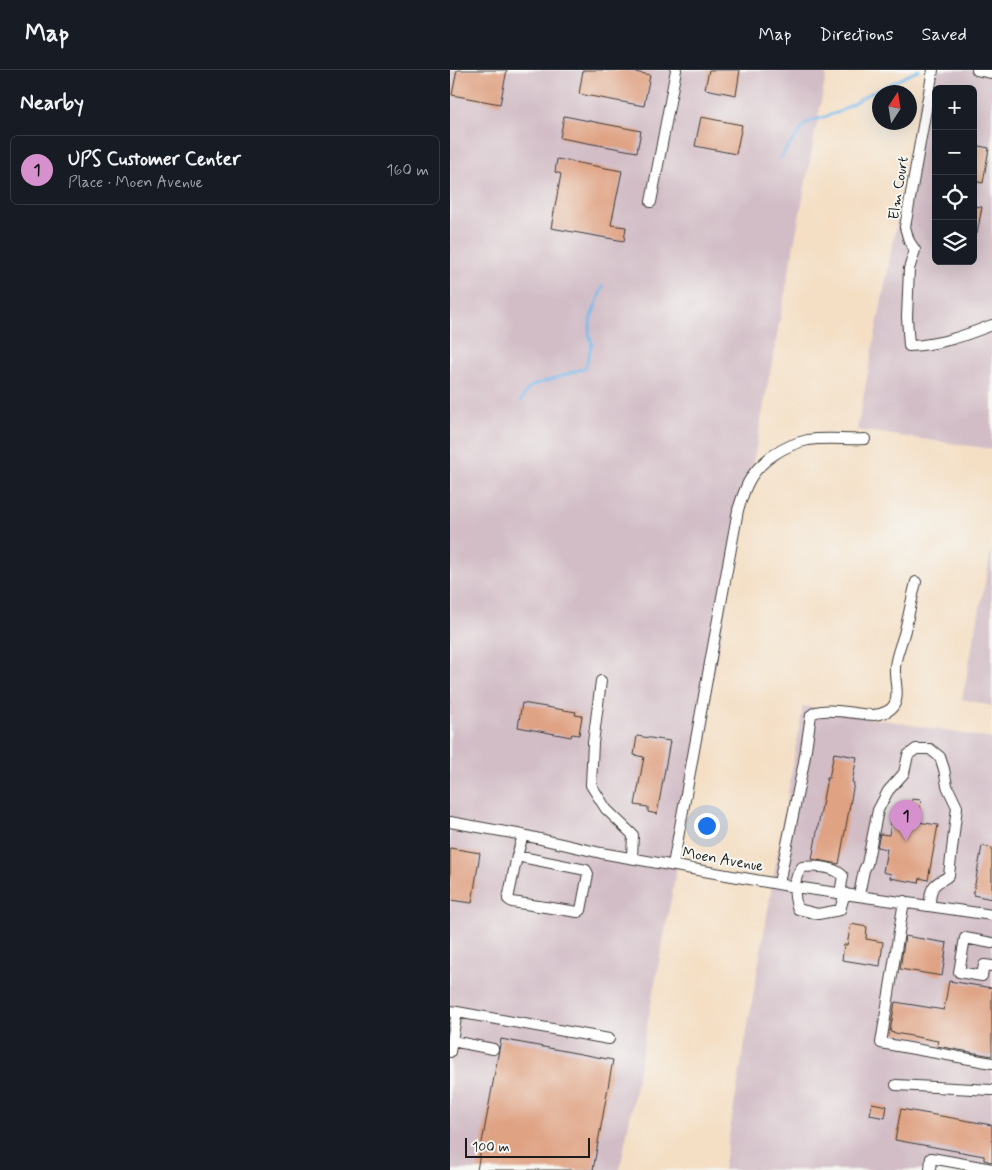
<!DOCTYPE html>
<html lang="en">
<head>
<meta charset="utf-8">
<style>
	body { margin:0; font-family:Mynerve,sans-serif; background:#242831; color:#f1f3f6 }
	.controls { position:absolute; right:15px; top:15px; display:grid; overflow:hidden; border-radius:8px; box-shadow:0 5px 20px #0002 }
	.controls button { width:45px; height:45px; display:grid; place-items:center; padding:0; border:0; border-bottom:1px solid #363941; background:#171b24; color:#f1f3f6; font:25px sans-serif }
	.compass { position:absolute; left:422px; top:15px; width:45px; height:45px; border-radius:50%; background:#171b24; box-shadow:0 5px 20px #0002; rotate:12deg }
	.scale { position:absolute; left:15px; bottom:12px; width:125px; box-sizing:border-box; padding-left:5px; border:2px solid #1c1c1c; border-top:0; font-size:14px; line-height:18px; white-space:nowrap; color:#1c1c1c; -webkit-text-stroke:4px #f6f6f2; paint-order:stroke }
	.you { position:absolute; left:256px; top:755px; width:18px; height:18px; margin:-12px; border:4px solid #fff; border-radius:50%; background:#1a73e8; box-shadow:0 0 0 8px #1a73e833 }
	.badge { display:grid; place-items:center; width:32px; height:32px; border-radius:50%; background:#d690ce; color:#111; font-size:16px; font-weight:700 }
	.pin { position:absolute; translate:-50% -41px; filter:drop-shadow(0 1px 2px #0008) }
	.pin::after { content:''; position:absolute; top:26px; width:18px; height:15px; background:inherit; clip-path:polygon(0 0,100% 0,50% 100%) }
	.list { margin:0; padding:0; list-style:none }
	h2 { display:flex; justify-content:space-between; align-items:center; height:65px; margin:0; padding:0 20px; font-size:21px }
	h2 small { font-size:16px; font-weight:400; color:#9ea1a6 }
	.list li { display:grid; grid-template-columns:32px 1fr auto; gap:15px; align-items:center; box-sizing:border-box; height:70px; margin:0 10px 10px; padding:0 10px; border:1px solid #363941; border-radius:8px }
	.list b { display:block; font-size:19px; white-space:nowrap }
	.list p { margin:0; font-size:16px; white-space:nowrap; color:#9ea1a6 }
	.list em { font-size:16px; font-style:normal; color:#9ea1a6 }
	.icon { flex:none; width:28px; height:28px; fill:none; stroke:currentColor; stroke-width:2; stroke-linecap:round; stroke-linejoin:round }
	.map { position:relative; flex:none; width:542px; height:1100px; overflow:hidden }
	header { display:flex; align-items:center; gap:30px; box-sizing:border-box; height:70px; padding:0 25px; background:#171b24; border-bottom:1px solid #363941 }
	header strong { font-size:24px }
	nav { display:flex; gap:28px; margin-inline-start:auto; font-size:18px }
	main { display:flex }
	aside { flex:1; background:#171b24 }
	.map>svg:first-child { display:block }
	.industrial { fill:#d2bdc6; fill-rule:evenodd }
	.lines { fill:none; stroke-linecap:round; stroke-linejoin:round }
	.stream { stroke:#78bbee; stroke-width:2.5 }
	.building { fill:#dfa283 }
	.minor-casing { stroke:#3c3935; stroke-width:12 }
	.minor { stroke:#fff; stroke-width:10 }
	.labels { text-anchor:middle; stroke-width:4; stroke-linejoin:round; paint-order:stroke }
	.street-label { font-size:15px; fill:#1c1c1c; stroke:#f6f6f2 }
</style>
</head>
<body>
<header>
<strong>Map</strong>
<nav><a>Map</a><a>Directions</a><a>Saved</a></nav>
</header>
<main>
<aside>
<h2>Nearby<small></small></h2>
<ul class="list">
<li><span class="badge">1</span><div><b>UPS Customer Center</b><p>Place · Moen Avenue</p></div><em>160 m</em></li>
</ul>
</aside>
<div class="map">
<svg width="542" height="1100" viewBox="0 0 542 1100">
	<rect width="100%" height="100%" fill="#f6f6f2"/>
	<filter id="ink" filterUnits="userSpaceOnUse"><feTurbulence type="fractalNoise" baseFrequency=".02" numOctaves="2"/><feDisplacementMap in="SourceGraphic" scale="10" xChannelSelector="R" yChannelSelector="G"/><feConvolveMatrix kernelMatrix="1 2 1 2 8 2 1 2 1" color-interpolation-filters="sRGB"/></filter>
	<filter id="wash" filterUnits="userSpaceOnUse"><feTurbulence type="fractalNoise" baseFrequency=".0096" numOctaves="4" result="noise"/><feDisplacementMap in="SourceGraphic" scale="20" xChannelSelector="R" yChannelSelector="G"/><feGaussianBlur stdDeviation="1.12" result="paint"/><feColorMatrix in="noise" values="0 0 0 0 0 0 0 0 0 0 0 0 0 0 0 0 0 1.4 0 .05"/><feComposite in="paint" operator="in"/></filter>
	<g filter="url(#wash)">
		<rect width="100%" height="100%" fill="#f4dfc5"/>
		<path class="industrial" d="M 0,0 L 377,0 L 170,1100 L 0,1100 Z
			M 476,0 L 542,0 L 542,379 L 407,360 ZM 486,19 L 523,19 L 523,191 L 486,191 Z
			M 542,477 L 542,636 L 512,629 Z
			M 353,636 L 542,669 L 542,1100 L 273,1100 Z"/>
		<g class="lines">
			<path class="stream" d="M 330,88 L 356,53 L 389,42 L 417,25 L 469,0
				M 71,331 L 78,319 L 84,315 L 135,298 L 142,273 L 139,265 L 141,247 L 153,216"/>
		</g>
		<g id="blocks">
			<path class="building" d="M 7,0 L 57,0 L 50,34 L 2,25 Z
				M 133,0 L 175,0 L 200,5 L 194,36 L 129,24 Z
				M 259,0 L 290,0 L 286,25 L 255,19 Z
				M 114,46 L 191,61 L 187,82 L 110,68 Z
				M 251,47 L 292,55 L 286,84 L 245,76 Z
				M 523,75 L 539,78 L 533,113 L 523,111 Z
				M 107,89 L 172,101 L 161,155 L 176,157 L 174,171 L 101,158 L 111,104 L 105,102 Z
				M 523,136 L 532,137 L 527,164 L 523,164 Z
				M 72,633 L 126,642 L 125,645 L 132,646 L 129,665 L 122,664 L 121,667 L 68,657 Z
				M 187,666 L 220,671 L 207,744 L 198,742 L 198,737 L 185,735 L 194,687 L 184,685 Z
				M 384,683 L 407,687 L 402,712 L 404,713 L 389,794 L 362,789 L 377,708 L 379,708 Z
				M 462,729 L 471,730 L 468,752 L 488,755 L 478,810 L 470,808 L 469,813 L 440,808 L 441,804 L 433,802 L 437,779 L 427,777 L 430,764 L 439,765 L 442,748 L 458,750 Z
				M 532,776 L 542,778 L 542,829 L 523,825 Z
				M 0,778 L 30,783 L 22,833 L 0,830 Z
				M 401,854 L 417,857 L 416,869 L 433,872 L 430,896 L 392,890 L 394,875 L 397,875 Z
				M 455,866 L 497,873 L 492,906 L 450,899 Z
				M 499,911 L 542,918 L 542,986 L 487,976 L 488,971 L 440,962 L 445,932 L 494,940 Z
				M 51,969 L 163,990 L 143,1100 L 27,1100 Z
				M 422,1033 L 437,1036 L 435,1048 L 420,1045 Z
				M 451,1039 L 542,1055 L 542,1092 L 534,1090 L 534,1086 L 445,1070 Z"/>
		</g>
	</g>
	<g filter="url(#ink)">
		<use href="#blocks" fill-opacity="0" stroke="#3c3935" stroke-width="1"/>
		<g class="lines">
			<defs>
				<path id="minor" d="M 483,0 L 455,157 L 459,171 L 465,180 L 459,199 L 457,247 L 459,276 C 489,275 514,266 542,255
					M 527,0 L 542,3
					M 201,132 L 226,0
					M 151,611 L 143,673 L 141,715 L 156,739 L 183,765 L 182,788
					M 0,752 L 73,765 L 151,783 L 345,817 L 542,845
					M 67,786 L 136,800 L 138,804 L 131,840 L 128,842 L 62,832 L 58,829 L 67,786 L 73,765
					M 223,795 L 288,440 C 291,431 294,420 299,411 C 310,390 335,375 358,370 C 375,367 397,370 415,369
					M 329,813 L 354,692 L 361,645 C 370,635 409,645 424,645 C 432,644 440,642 444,635 C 450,625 444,609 445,597 C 446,584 452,573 455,560 C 459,544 462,528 466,512
					M 390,823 L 393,806 C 383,796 365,796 352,797 C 343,808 343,826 348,839 L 368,844 L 390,840 L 395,823
					M 409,825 L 414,800 L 417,794 L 428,740 L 438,721 L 454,703 L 458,685 L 466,679 L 480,679 L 490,687 L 494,699 L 497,716 L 507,737 L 499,805 C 495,810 490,810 486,814 C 480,819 480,828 480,835
					M 454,831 L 431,973 L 542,993
					M 542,873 L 515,868 L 509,902 L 532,906 L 534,895 L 542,896
					M 0,941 L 7,942 L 0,982
					M 7,942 L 159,969
					M 2,971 L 43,979
					M 446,1015 L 542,1020
					M 480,1100 L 481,1088 L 542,1099"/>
			</defs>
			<use href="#minor" class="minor-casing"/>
			<use href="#minor" class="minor"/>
		</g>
	</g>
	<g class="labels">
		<g class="street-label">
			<text transform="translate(448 118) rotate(-81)" y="5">Elm Court</text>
			<text transform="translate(273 789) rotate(10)" y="5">Moen Avenue</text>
		</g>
	</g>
</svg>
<div class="controls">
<button>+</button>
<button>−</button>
<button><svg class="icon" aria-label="locate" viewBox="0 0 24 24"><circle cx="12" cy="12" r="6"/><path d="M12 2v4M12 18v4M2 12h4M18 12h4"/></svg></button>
<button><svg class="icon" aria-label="layers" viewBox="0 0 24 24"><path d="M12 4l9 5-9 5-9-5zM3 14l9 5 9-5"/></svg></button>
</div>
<svg class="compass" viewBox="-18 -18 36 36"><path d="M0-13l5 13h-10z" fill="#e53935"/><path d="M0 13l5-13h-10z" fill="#9ea1a6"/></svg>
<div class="scale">100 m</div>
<div class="you"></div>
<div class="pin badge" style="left:456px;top:771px">1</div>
</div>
</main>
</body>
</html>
